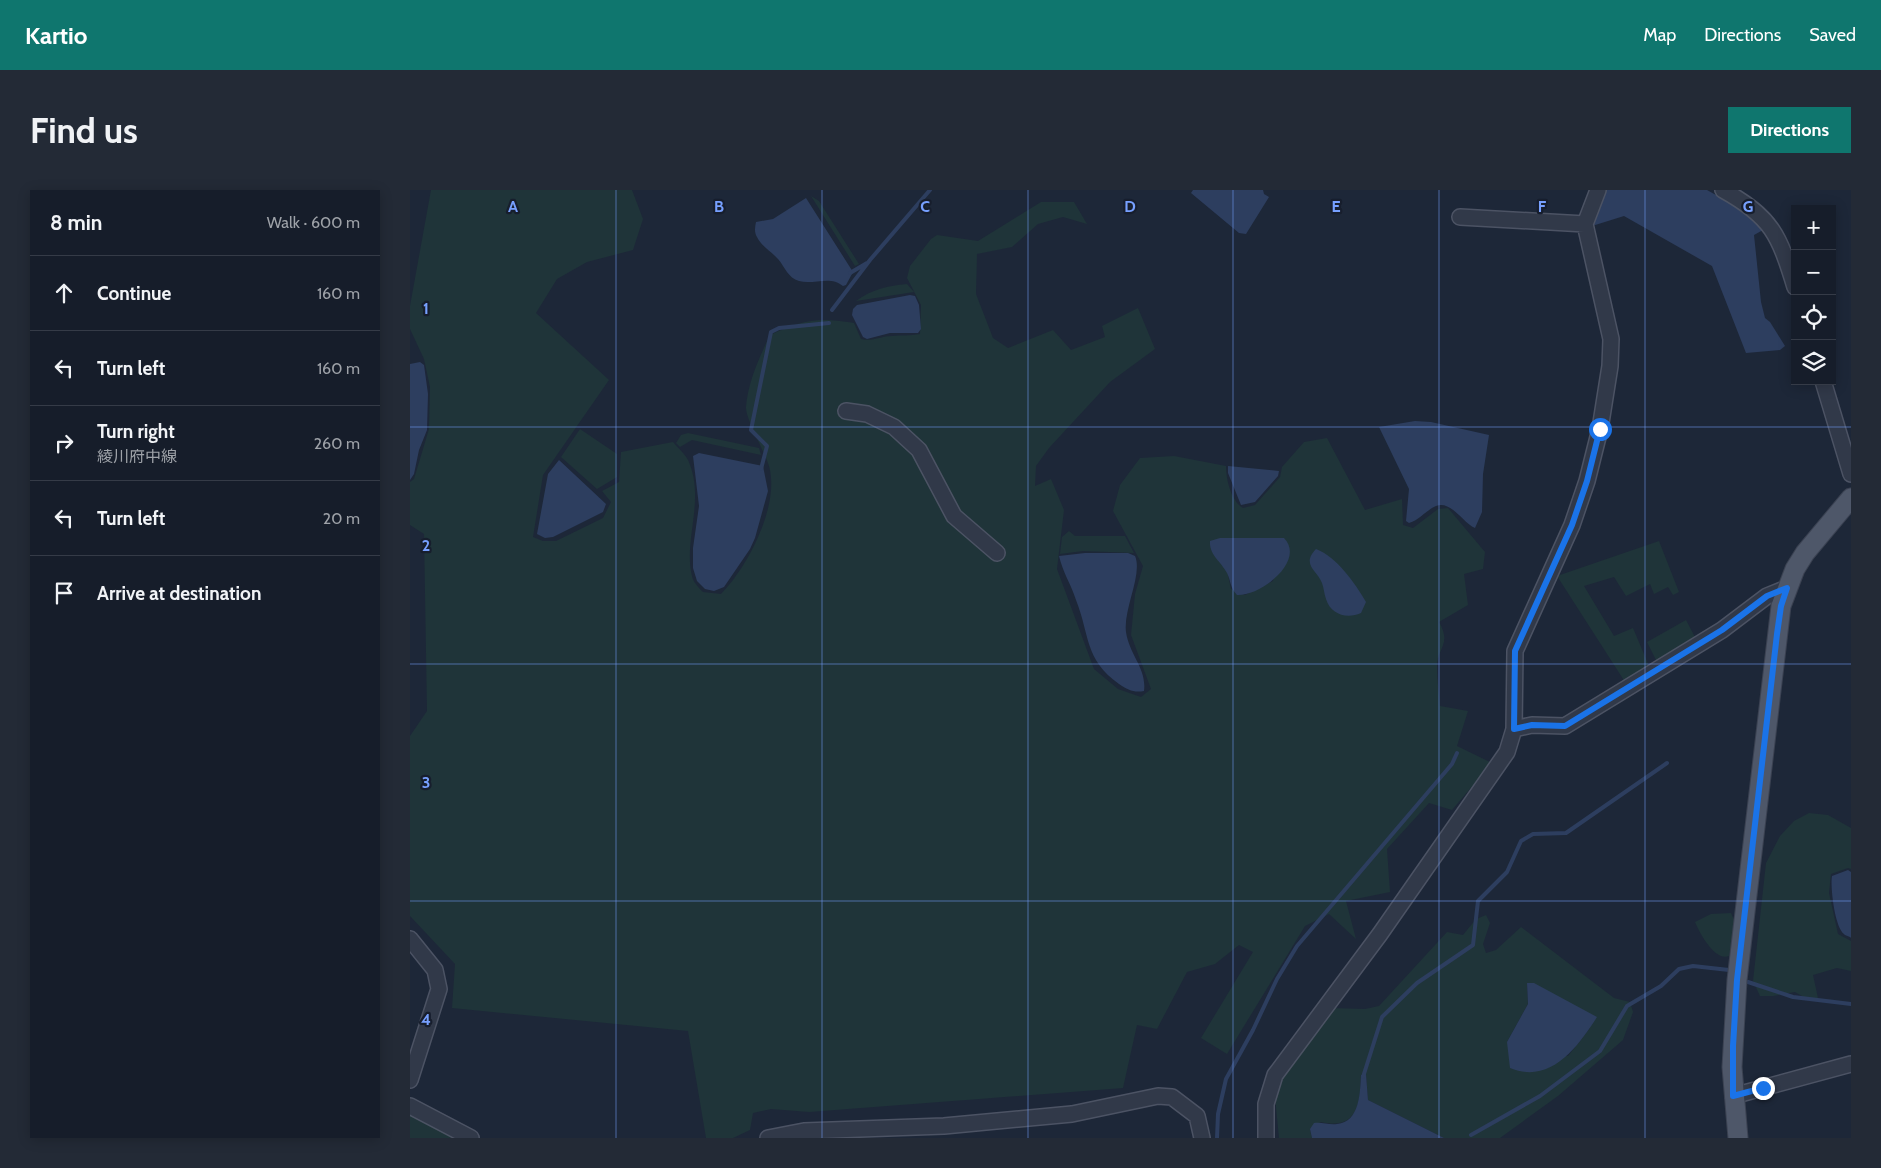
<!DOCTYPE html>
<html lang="en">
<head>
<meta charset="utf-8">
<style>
	body { margin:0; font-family:Cabin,"Noto Sans JP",sans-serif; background:#232a36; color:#f1f3f6 }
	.controls { position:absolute; right:15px; top:15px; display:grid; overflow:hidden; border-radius:0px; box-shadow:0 2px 12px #0003 }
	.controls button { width:45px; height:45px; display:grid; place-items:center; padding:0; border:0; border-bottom:1px solid #353b47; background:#161d2a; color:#f1f3f6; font:25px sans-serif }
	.stop { position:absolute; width:15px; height:15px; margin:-11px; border:4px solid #1a73e8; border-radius:50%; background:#fff }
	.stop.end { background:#1a73e8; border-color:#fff; box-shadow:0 1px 5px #0008 }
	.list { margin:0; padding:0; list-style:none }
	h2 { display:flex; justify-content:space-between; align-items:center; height:65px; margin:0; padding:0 20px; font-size:21px }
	h2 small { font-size:16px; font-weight:400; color:#9ea2a8 }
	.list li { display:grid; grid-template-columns:32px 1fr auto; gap:15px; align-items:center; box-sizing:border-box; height:75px; padding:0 20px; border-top:1px solid #353b47 }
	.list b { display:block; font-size:19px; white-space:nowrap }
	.list p { margin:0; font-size:16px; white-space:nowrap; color:#9ea2a8 }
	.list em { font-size:16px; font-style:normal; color:#9ea2a8 }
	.icon { flex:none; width:28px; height:28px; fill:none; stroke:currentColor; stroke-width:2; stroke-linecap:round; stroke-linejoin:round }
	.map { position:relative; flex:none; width:1441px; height:948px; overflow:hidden; border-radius:0px }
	header { display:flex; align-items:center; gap:30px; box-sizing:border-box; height:70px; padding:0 25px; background:#0f766e; color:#fff }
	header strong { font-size:24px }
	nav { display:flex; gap:28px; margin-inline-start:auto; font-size:18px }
	.intro { display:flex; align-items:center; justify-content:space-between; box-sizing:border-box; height:120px; padding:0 30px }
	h1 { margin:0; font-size:35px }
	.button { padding:12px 22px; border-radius:0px; background:#0f766e; color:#fff; font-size:18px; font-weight:700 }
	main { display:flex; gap:30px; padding:0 30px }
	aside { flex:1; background:#161d2a; border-radius:0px; box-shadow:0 2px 12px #0003 }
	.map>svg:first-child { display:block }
	.green { fill:#1f3439; fill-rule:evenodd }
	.water { fill:#2d3e5f }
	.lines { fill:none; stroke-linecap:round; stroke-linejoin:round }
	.stream { stroke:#2d3e5f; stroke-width:4 }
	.minor-casing { stroke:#4c5364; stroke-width:18 }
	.major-casing { stroke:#3b4252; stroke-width:21 }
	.minor { stroke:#313949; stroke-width:15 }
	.major { stroke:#4e5769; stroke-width:19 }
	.route { stroke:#1a73e8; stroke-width:6 }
	.grid { fill:none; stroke:#77a0ff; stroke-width:1; stroke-opacity:0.55 }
	.grid-label { font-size:16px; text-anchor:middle; font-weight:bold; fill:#77a0ff; stroke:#171e2d; stroke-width:4.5; stroke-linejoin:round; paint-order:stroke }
</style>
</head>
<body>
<header>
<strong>Kartio</strong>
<nav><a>Map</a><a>Directions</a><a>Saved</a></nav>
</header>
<div class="intro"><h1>Find us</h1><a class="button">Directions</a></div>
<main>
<aside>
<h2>8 min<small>Walk · 600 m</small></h2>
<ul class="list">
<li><svg class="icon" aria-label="ahead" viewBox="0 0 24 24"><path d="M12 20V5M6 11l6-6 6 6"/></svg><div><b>Continue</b></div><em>160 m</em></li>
<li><svg class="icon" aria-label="left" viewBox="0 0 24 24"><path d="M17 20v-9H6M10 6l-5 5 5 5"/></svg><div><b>Turn left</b></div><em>160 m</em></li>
<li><svg class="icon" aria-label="right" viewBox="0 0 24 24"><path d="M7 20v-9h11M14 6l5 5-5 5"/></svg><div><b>Turn right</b><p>綾川府中線</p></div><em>260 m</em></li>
<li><svg class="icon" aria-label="left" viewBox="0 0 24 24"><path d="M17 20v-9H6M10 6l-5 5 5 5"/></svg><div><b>Turn left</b></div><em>20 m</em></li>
<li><svg class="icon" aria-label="arrive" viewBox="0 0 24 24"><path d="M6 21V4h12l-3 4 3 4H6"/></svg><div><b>Arrive at destination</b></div></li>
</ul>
</aside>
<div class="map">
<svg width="1441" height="948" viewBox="0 0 1441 948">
	<rect width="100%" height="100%" fill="#1d2738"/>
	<path class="green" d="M 21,0 L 222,0 L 233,29 L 223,60 L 177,72 L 147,89 L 126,123 L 199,190 L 133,285 L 123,347 L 133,351 L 146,351 L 193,328 L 201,312 L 192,301 L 209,292 L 211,262 L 263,252 C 268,258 275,264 278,270 C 296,309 273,350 282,386 C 283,392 289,398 293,402 L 311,404 C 338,377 372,312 358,273 C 354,261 335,227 336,217 C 338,192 349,168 360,145 C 394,130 406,127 444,133 L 451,149 C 462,152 471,146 482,146 C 492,145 500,146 510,144 L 511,115 L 497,88 L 500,76 L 521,49 L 527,45 L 568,51 L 631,12 L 664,12 L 677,34 L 653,27 L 628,34 L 602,57 L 567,64 L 566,104 L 583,148 L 598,158 L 643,140 L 661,160 L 695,147 L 692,136 L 728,118 L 745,159 L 700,192 L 639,258 L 626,276 L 625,296 L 641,289 L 654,320 L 647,379 L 684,479 L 708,499 L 731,507 L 741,499 L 721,445 L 725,404 L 733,376 L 703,321 L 710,295 L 730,268 L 764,266 L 816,276 C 816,289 821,311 833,318 L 845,315 L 870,287 L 872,277 L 894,252 L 917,248 L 955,320 L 992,309 L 993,335 L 1003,338 L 1028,319 L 1038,318 L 1075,362 L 1073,379 L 1054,384 L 1058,415 L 1029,432 C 1042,455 1027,457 1027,477 C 1027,490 1029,503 1030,516 L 1058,521 L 1047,556 L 1082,573 L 1042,620 L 1019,613 L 977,659 L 980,702 L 936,711 L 946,749 L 919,724 L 895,736 L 817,864 L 791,848 L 843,762 L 829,755 L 805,774 L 777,782 L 747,839 L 727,835 L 713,898 L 399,922 L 361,919 L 343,923 L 340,940 L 323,948 L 296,948 L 278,841 L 42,818 L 45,774 L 0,726 L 0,546 L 17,521 L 14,344 L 0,335 L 0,292 L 4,289 L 19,239 L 20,197 L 14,169 L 0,139 L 0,116 ZM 810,348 L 874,348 L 863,391 L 835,405 L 821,399 Z
		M 401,6 L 409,11 L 449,74 L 445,76 Z
		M 497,94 L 504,102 L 446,111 C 462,99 478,96 497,94 Z
		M 170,239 L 207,264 L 207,287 L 187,299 L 151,267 Z
		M 278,243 L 349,258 L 351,265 L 282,250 L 270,257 L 266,253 L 271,245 Z
		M 659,341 L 665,346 L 715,346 L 724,363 L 673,361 L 650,364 L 652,347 Z
		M 1249,351 L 1269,402 L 1263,405 L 1258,397 L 1244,404 L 1240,394 L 1216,406 L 1204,387 L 1174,396 L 1204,446 L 1223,438 L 1239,476 L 1215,492 L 1147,386 Z
		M 1276,430 L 1286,449 L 1247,472 L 1237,452 Z
		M 1399,623 L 1418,625 L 1441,638 L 1441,679 L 1438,678 L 1421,684 L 1419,703 L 1428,744 L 1441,751 L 1441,781 L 1427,778 L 1403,785 L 1408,808 L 1399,810 L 1385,802 L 1363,806 L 1350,806 L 1343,791 L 1356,673 L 1370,646 L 1384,631 Z
		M 1321,723 L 1326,734 L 1319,766 C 1305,772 1289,742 1285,732 L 1301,724 Z
		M 1076,725 L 1080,733 L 1073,754 L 1076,763 L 1086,760 L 1111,737 L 1204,808 L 1220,812 L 1223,822 L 1213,850 L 1148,906 L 1090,948 L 1034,948 L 958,910 L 956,884 L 951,885 C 950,914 948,940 911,932 L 900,939 L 902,948 L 869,948 L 865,907 L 870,891 L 921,818 L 955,819 L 969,816 L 1037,742 L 1053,745 L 1066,729 ZM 1117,793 L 1180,838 L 1158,866 L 1097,852 L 1118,814 Z
		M 0,921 L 47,948 L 0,948 Z"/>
	<path class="water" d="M 783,0 L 853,0 L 854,4 L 859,7 L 836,44 L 829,43 L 781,3 Z
		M 1193,0 L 1297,0 L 1338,23 L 1353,40 L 1344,45 L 1351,112 L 1355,128 L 1360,132 L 1375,156 L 1370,160 L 1336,163 L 1302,76 L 1214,26 L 1182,36 Z
		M 396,8 L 443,82 L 436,95 L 433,96 C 420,85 404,95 389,91 C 378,88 375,77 368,69 C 361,61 352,57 347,47 C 344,42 345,37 346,32 L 363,29 Z
		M 500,105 L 505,106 L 509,115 L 511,139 L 508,143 L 480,143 L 457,149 L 453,147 L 442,125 L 443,119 L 447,115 Z
		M 10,172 L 14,175 L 18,204 L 17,240 L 9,260 L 4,284 L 0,290 L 0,174 Z
		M 1005,231 L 1021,232 L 1079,245 L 1073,284 L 1072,322 L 1065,338 C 1053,333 1041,310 1026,316 C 1016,320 1010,330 999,333 L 996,331 L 999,299 L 969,237 Z
		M 289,263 L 353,276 L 358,301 L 345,348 L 340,359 L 314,397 L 304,401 L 295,399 L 287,391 L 283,378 L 283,358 L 289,316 L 283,266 Z
		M 149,270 L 196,314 L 193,322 L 143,347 L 135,348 L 127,344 L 138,284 Z
		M 818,276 L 869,281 L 868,286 L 845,312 L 831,315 L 818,283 Z
		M 810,348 L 874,348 C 896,371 851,406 827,405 C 820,398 821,391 817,383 C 811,371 799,365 800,351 Z
		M 906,359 C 927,367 945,393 956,412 L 951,423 C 937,429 921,425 916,409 C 914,404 914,398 912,393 C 907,380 891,375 906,359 Z
		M 675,363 L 718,363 L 725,366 C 733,384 713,419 716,442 C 719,464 737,479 734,501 C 724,503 718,500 709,494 C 674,469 680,445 666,410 C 661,394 653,383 649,366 Z
		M 1438,680 L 1441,682 L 1441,748 C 1441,747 1434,745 1434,744 C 1425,738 1420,697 1422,686 Z
		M 1117,793 L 1124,793 L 1187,827 C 1168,857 1140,895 1100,878 L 1097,852 L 1118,814 Z
		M 956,884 L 958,910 L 1034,948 L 902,948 L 900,939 L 904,933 C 912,932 919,935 927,934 C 950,932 950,902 951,885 Z"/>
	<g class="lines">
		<path class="stream" d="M 440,83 L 457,73
			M 422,120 L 460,70 L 520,0
			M 351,279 L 357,256 L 341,240 L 361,142 L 369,138 L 419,133
			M 1338,792 L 1383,807 L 1441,814
			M 953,887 L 972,827 L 1007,793 L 1063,755 L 1068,711 L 1097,682 L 1111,651 L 1123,644 L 1156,643 L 1257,573
			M 1061,945 L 1130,906 L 1190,861 L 1217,816 L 1251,796 L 1269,779 L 1283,776 L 1319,780
			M 807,948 L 808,924 L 816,889 L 843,840 L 867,789 L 887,756 L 1042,574 L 1047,563"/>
		<defs>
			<path id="minor" d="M 1313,0 C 1362,27 1369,45 1385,97
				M 1050,27 L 1175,34
				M 1413,191 L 1441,284
				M 436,221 L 457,224 L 484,237 L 509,260 L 544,326 L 587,363
				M 1104,539 L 1122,535 L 1155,536 L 1312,440 L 1357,406 L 1377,398
				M 0,749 L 25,780 L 29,799 L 0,890
				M 1323,906 L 1441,874
				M 0,916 L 61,948
				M 358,948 L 394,941 L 534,936 L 662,924 L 748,906 L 762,907 L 787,926 L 792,948
				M 856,948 L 856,914 L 865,885 L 970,744 L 1097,562 L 1104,539 L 1105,461 L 1162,335 L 1177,291 L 1190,239 L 1200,176 L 1201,149 L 1175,34 L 1188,0"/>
			<path id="major" d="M 1328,948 L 1322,877 L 1327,790 L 1371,416 L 1385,379 L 1395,363 L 1441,308"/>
		</defs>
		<use href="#minor" class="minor-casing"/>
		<use href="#major" class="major-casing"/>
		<use href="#minor" class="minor"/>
		<use href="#major" class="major"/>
	</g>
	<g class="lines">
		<path class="route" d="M 1190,239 L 1177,291 L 1162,335 L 1105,461 L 1104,539 L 1122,535 L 1155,536 L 1312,440 L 1357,406 L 1377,398 L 1371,416 L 1367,444 L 1327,790 L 1323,856 L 1323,906 L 1353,898"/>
	</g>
	<path class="grid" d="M 206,0 L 206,948M 412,0 L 412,948M 618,0 L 618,948M 823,0 L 823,948M 1029,0 L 1029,948M 1235,0 L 1235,948M 0,237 L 1441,237M 0,474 L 1441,474M 0,711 L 1441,711"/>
	<g class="grid-label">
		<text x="103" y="22">A</text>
		<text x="309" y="22">B</text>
		<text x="515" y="22">C</text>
		<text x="720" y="22">D</text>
		<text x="926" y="22">E</text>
		<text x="1132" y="22">F</text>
		<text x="1338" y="22">G</text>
		<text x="16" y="124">1</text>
		<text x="16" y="361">2</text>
		<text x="16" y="598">3</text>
		<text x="16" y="835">4</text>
	</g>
</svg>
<div class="controls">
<button>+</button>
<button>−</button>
<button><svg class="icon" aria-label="locate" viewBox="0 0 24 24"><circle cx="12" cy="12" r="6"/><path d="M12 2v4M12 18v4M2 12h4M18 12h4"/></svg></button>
<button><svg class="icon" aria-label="layers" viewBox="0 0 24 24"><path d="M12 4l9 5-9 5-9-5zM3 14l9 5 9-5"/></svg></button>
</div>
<div class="stop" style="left:1190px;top:239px"></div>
<div class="stop end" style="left:1353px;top:898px"></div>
</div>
</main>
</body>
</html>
